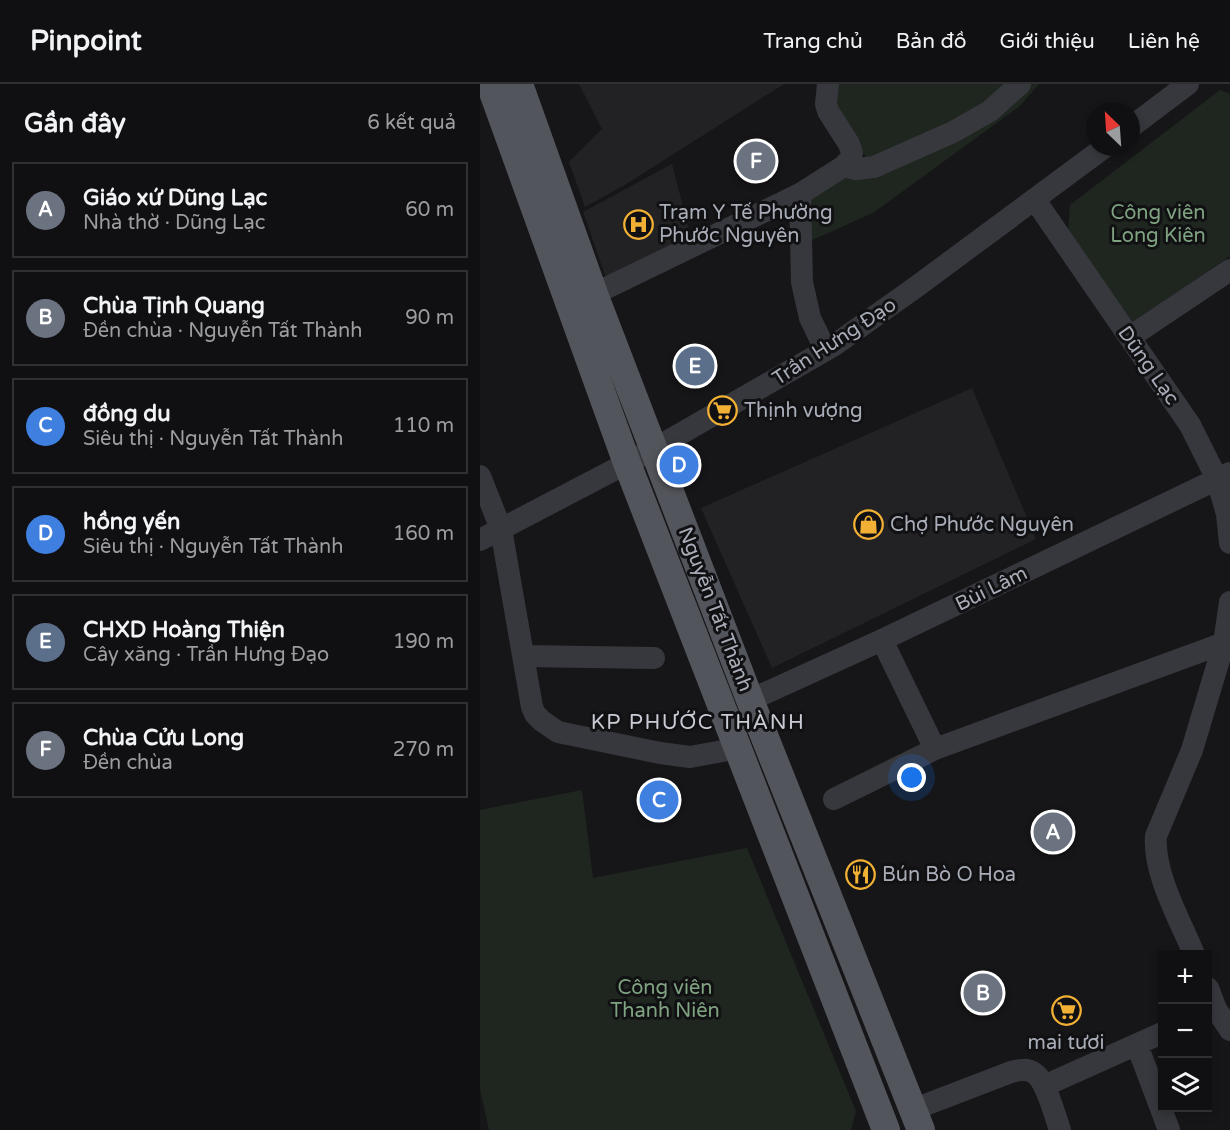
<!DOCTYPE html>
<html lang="vi">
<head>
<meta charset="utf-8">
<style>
	body { margin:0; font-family:"Varela Round",sans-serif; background:#1e1e20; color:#f1f3f6 }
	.controls { position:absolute; right:18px; bottom:18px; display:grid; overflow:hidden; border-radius:0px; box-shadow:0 3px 9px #0003 }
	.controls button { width:54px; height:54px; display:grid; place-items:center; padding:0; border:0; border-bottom:2px solid #303032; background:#101012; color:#f1f3f6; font:30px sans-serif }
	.compass { position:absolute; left:606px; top:18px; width:54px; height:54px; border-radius:50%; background:#101012; box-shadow:0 3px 9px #0003; rotate:335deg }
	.you { position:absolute; left:432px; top:694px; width:21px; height:21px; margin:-15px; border:4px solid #fff; border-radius:50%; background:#1a73e8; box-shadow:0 0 0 9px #1a73e833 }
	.badge { display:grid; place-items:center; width:39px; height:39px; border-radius:50%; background:#8c9099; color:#fff; font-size:20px; font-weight:700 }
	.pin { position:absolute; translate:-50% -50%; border:3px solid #fff; box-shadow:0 2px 6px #0006 }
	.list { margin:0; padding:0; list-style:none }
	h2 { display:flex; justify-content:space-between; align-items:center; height:78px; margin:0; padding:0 24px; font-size:26px }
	h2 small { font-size:20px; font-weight:400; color:#9c9d9f }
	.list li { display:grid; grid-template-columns:39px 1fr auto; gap:18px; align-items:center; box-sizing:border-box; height:96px; margin:0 12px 12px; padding:0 12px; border:2px solid #303032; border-radius:0px }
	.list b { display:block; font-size:22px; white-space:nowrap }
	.list p { margin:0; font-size:20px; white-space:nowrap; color:#9c9d9f }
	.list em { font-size:20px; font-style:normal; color:#9c9d9f }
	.icon { flex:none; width:33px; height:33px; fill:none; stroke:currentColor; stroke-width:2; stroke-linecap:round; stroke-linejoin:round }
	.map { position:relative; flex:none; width:750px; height:1046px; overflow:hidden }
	header { display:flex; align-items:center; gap:36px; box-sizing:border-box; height:84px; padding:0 30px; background:#101012; border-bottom:2px solid #303032 }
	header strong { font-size:28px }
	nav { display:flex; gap:33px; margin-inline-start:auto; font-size:21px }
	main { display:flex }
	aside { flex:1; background:#101012 }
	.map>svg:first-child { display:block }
	.built { fill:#222225 }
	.green { fill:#1e261f }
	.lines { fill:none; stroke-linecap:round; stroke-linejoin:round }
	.minor { stroke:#37383d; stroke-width:22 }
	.major { stroke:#53555c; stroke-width:28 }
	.labels { text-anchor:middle; stroke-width:6; stroke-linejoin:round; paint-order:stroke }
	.poi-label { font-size:20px; fill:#a8adb8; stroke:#111113; text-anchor:start }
	.park-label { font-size:20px; fill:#7fa381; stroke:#111113 }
	.street-label { font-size:20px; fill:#a8adb8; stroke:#111113 }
	.neighbourhood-label { font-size:21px; letter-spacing:1.5px; fill:#c9ccd4; stroke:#111113 }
</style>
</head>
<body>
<header>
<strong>Pinpoint</strong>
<nav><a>Trang chủ</a><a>Bản đồ</a><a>Giới thiệu</a><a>Liên hệ</a></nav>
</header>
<main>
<aside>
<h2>Gần đây<small>6 kết quả</small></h2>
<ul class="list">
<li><span class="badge" style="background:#6b7280">A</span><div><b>Giáo xứ Dũng Lạc</b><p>Nhà thờ · Dũng Lạc</p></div><em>60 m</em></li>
<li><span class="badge" style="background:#6b7280">B</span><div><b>Chùa Tịnh Quang</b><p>Đền chùa · Nguyễn Tất Thành</p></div><em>90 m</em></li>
<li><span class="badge" style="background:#3f7fe0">C</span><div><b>đồng du</b><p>Siêu thị · Nguyễn Tất Thành</p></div><em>110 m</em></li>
<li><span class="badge" style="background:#3f7fe0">D</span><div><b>hồng yến</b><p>Siêu thị · Nguyễn Tất Thành</p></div><em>160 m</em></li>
<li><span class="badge" style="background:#5c6f8a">E</span><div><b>CHXD Hoàng Thiện</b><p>Cây xăng · Trần Hưng Đạo</p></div><em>190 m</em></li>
<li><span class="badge" style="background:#6b7280">F</span><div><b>Chùa Cửu Long</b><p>Đền chùa</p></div><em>270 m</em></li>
</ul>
</aside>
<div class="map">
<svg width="750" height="1046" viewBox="0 0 750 1046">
	<rect width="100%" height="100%" fill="#161618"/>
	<path class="built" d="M 99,0 L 304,0 L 143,102 L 105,123 L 89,78 L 122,45 Z
		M 192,80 L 211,153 L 126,194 L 103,128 Z
		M 492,304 L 556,455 L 292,584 L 221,424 Z"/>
	<path class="green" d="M 336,0 L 559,0 L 540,22 L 393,129 L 330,157 L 327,112 L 390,79 Z
		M 740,6 L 750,10 L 750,172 L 653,239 L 588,147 L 590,121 Z
		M 102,706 L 113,794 L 267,764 L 376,1027 L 371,1046 L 9,1046 L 0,1005 L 0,726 Z"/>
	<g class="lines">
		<path class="minor" d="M 651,43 L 708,0
			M 364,82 L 376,85 L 394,83 L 473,48 L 510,27 L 540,0
			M 320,110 L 322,198 L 330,234 L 345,265
			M 555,116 L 710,341 L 737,395 L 747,430 L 750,459
			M 114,210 L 320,110 L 364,82 L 370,75 L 372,69 L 369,60 L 348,27 L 346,20 L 348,0
			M 650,253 L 750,186
			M 0,392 L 21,445 L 52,623 L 55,630 L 62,637 L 78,648 L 180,669 L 210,673 L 259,664
			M 0,456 L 174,365 L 353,262 L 436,203 L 625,63
			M 402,556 L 455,665
			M 43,572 L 174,574
			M 270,616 L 402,556 L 750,389
			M 354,715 L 455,665 L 744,559
			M 714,870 C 700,836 673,789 676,752 L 712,666 L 744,559 L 750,518
			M 728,904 L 736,925 L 750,946
			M 657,961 L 689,1046
			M 564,1002 L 682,949
			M 432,1026 L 531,988 C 539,986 547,984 554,989 C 566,996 575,1032 580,1046"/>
		<path class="major" d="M 10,0 L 147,379 L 406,1046
			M 39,0 L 114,210 L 270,616 L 441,1046"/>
	</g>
	<defs>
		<symbol id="hospital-ring" viewBox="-11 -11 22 22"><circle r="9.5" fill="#111113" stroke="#f2b134" stroke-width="1.5"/><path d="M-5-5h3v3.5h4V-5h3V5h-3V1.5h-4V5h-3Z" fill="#f2b134"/></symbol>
		<symbol id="supermarket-ring" viewBox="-11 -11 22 22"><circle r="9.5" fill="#111113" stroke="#f2b134" stroke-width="1.5"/><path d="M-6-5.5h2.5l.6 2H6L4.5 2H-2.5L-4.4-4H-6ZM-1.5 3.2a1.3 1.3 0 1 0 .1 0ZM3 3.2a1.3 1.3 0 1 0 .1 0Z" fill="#f2b134"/></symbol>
		<symbol id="shop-ring" viewBox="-11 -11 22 22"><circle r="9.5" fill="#111113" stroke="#f2b134" stroke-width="1.5"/><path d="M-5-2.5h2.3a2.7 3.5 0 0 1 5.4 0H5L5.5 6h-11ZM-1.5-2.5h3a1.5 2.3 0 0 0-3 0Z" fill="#f2b134"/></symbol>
		<symbol id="restaurant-ring" viewBox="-11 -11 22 22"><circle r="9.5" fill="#111113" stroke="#f2b134" stroke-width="1.5"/><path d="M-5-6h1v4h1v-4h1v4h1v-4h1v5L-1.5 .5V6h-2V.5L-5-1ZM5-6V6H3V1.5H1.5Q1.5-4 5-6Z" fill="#f2b134"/></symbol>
	</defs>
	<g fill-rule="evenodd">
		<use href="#hospital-ring" x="142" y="124" width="33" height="33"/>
		<use href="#supermarket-ring" x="226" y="310" width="33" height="33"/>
		<use href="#shop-ring" x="372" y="424" width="33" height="33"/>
		<use href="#restaurant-ring" x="364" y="774" width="33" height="33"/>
		<use href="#supermarket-ring" x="570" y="910" width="33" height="33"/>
	</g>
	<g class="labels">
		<g class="poi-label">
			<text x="179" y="135">Trạm Y Tế Phường<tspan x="179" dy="23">Phước Nguyên</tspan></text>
			<text x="264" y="333">Thịnh vượng</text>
			<text x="410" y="447">Chợ Phước Nguyên</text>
			<text x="402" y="797">Bún Bò O Hoa</text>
			<text x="586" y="965" text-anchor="middle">mai tươi</text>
		</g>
		<g class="park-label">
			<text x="678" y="135">Công viên<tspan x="678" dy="23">Long Kiên</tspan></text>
			<text x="185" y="910">Công viên<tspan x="185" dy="23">Thanh Niên</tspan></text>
		</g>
		<g class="street-label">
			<text transform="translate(354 257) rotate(-33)" y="7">Trần Hưng Đạo</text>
			<text transform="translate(669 281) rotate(55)" y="7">Dũng Lạc</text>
			<text transform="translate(511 504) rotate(-26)" y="7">Bùi Lâm</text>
			<text transform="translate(236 525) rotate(69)" y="7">Nguyễn Tất Thành</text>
		</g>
		<g class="neighbourhood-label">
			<text x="218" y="645">KP PHƯỚC THÀNH</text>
		</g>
	</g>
</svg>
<div class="controls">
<button>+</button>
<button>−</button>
<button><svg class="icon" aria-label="layers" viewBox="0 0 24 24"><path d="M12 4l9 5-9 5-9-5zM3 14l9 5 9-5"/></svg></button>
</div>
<svg class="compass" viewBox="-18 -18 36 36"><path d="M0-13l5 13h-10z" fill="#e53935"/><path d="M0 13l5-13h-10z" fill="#9c9d9f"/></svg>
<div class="you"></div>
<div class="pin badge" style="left:573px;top:748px;background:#6b7280">A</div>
<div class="pin badge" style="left:503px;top:909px;background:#6b7280">B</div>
<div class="pin badge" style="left:179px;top:716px;background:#3f7fe0">C</div>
<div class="pin badge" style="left:199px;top:381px;background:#3f7fe0">D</div>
<div class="pin badge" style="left:215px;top:282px;background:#5c6f8a">E</div>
<div class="pin badge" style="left:276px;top:77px;background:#6b7280">F</div>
</div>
</main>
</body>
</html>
